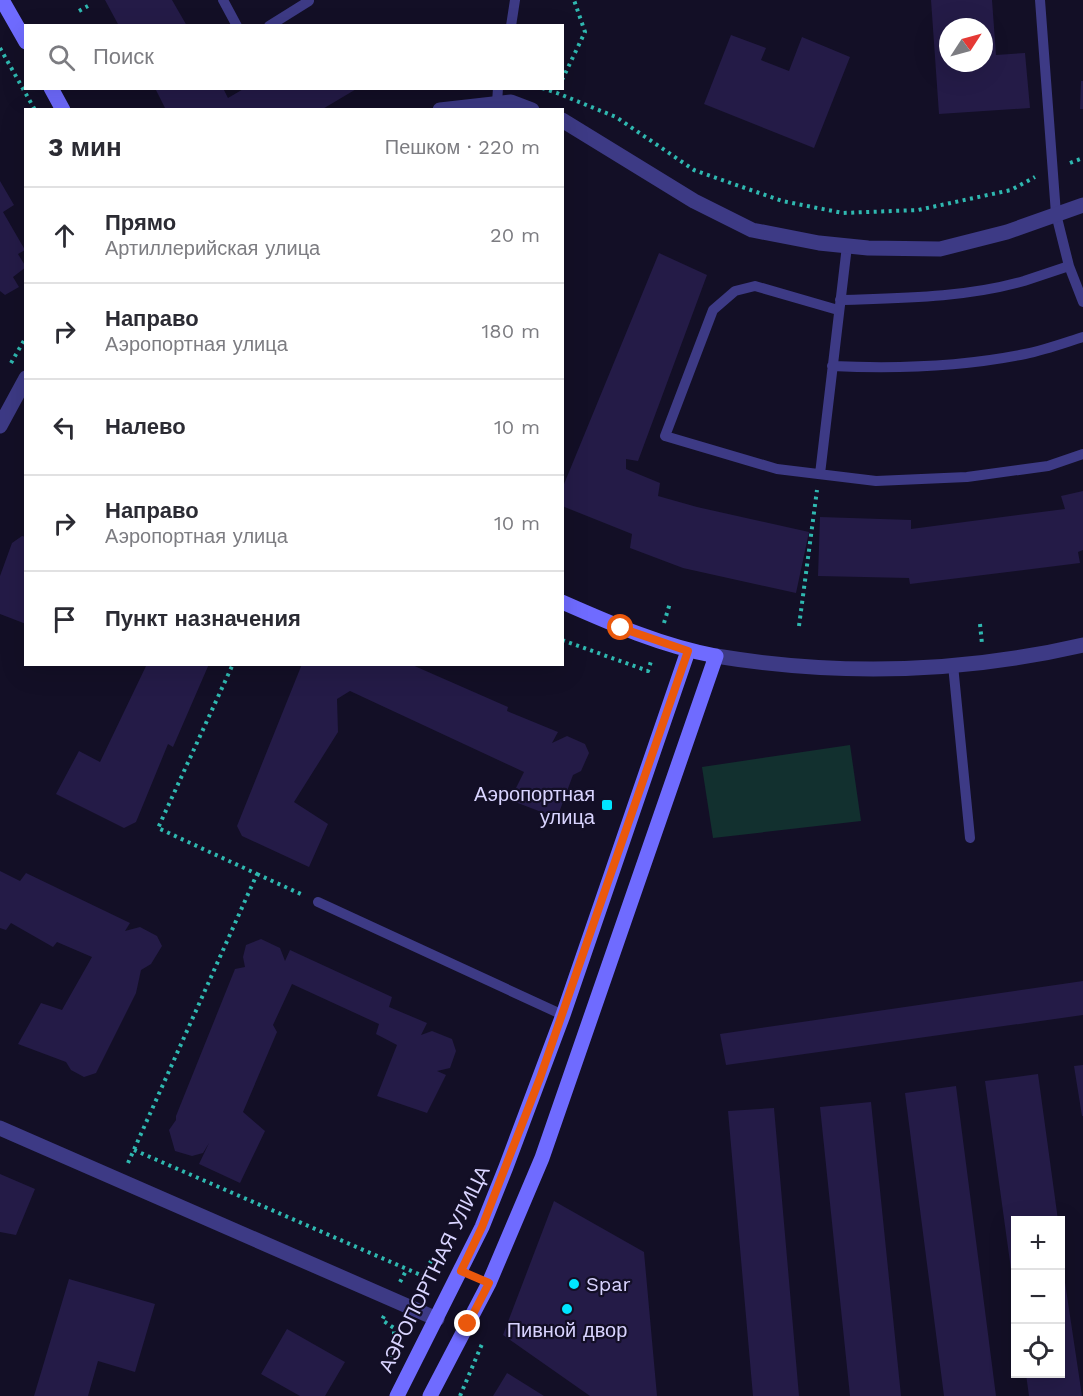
<!DOCTYPE html>
<html lang="ru">
<head>
<meta charset="utf-8">
<style>
	body { margin:0; font-family:"Work Sans",sans-serif; background:#f2f2f3; color:#2b2b33 }
	.controls { position:absolute; right:18px; bottom:18px; display:grid; overflow:hidden; border-radius:0px; box-shadow:0 6px 24px #0002 }
	.controls button { width:54px; height:54px; display:grid; place-items:center; padding:0; border:0; border-bottom:2px solid #e1e1e2; background:#fff; color:#2b2b33; font:30px sans-serif }
	.compass { position:absolute; left:939px; top:18px; width:54px; height:54px; border-radius:50%; background:#fff; box-shadow:0 6px 24px #0002; rotate:54deg }
	.stop { position:absolute; width:18px; height:18px; margin:-14px; border:4px solid #ea580c; border-radius:50%; background:#fff }
	.stop.end { background:#ea580c; border-color:#fff; box-shadow:0 2px 6px #0008 }
	.list { margin:0; padding:0; list-style:none }
	h2 { display:flex; justify-content:space-between; align-items:center; height:78px; margin:0; padding:0 24px; font-size:26px }
	h2 small { font-size:20px; font-weight:400; color:#7c7c81 }
	.list li { display:grid; grid-template-columns:39px 1fr auto; gap:18px; align-items:center; box-sizing:border-box; height:96px; padding:0 24px; border-top:2px solid #e1e1e2 }
	.list b { display:block; font-size:22px; white-space:nowrap }
	.list p { margin:0; font-size:20px; white-space:nowrap; color:#7c7c81 }
	.list em { font-size:20px; font-style:normal; color:#7c7c81 }
	.icon { flex:none; width:33px; height:33px; fill:none; stroke:currentColor; stroke-width:2; stroke-linecap:round; stroke-linejoin:round }
	.map { position:relative; flex:none; width:1083px; height:1396px; overflow:hidden }
	.search { position:absolute; background:#fff; box-shadow:0 6px 24px #0002; left:24px; top:24px; width:540px; height:66px; display:flex; align-items:center; gap:15px; box-sizing:border-box; padding:0 21px; border-radius:0px; color:#7c7c81; font-size:22px }
	.panel { position:absolute; background:#fff; box-shadow:0 6px 24px #0002; left:24px; top:108px; width:540px; height:558px; border-radius:0px }
	.map>svg:first-child { display:block }
	.green { fill:#12302f }
	.building { fill:#241b47; fill-rule:evenodd }
	.lines { fill:none; stroke-linecap:round; stroke-linejoin:round }
	.path { stroke:#2fb8b0; stroke-width:4; stroke-dasharray:3 4.5; stroke-linecap:butt }
	.lane { stroke:#3d3a85; stroke-width:10 }
	.street { stroke:#3d3a85; stroke-width:15 }
	.secondary { stroke:#6f6bff; stroke-width:15 }
	.route { stroke:#ea580c; stroke-width:8 }
	.poi-dot { fill:#00e5ff; stroke:#130f26; stroke-width:2 }
	.labels { text-anchor:middle; stroke-width:4.5; stroke-linejoin:round; paint-order:stroke }
	.poi-label { font-size:20px; fill:#d9d4ff; stroke:#130f26; text-anchor:end }
	.street-label { font-size:20px; fill:#d9d4ff; stroke:#130f26 }
</style>
</head>
<body>
<div class="map">
<svg width="1083" height="1396" viewBox="0 0 1083 1396">
	<rect width="100%" height="100%" fill="#130f26"/>
	<path class="green" d="M 850,745 L 861,821 L 713,838 L 702,767 Z"/>
	<path class="building" d="M 105,0 L 172,0 L 187,26 L 119,26 Z
		M 931,0 L 992,0 L 996,55 L 1025,53 L 1030,108 L 939,114 ZM 948,27 L 984,27 L 984,63 L 948,63 Z
		M 731,35 L 766,48 L 761,60 L 789,71 L 802,37 L 850,57 L 814,148 L 704,104 Z
		M 1081,81 L 1083,81 L 1083,109 L 1080,109 Z
		M 155,88 L 223,88 L 228,98 L 245,88 L 358,88 L 321,110 L 166,110 Z
		M 0,181 L 14,205 L 3,212 L 25,250 L 18,254 L 26,267 L 13,277 L 19,287 L 5,295 L 0,291 Z
		M 659,253 L 707,275 L 638,461 L 626,459 L 626,469 L 660,483 L 658,496 L 697,507 L 809,532 L 796,593 L 683,568 L 630,548 L 632,534 L 562,506 L 562,489 Z
		M 1083,491 L 1083,550 L 1078,552 L 1080,563 L 910,584 L 909,578 L 818,576 L 820,517 L 911,520 L 911,529 L 1065,509 L 1061,496 Z
		M 22,536 L 26,537 L 26,624 L 0,614 L 0,576 L 12,543 Z
		M 147,664 L 209,664 L 173,747 L 168,744 L 136,822 L 124,828 L 56,794 L 79,751 L 100,762 Z
		M 302,664 L 410,664 L 508,707 L 507,711 L 558,732 L 552,743 L 567,736 L 585,744 L 589,753 L 581,771 L 573,775 L 557,818 L 510,800 L 524,772 L 350,691 L 337,699 L 338,732 L 294,802 L 328,824 L 309,867 L 242,836 L 237,826 Z
		M 0,871 L 20,881 L 26,873 L 130,923 L 125,931 L 140,927 L 157,936 L 162,946 L 151,964 L 141,970 L 136,993 L 96,1073 L 84,1077 L 71,1070 L 66,1062 L 18,1044 L 41,1003 L 62,1010 L 92,957 L 57,942 L 53,947 L 11,923 L 6,930 L 0,928 Z
		M 261,939 L 280,948 L 285,961 L 290,950 L 392,997 L 389,1007 L 427,1023 L 421,1035 L 432,1031 L 452,1039 L 456,1051 L 450,1068 L 437,1071 L 446,1075 L 427,1113 L 377,1096 L 397,1045 L 376,1034 L 379,1024 L 292,984 L 273,1025 L 277,1032 L 243,1112 L 265,1131 L 240,1183 L 199,1164 L 209,1143 L 203,1153 L 192,1156 L 175,1151 L 169,1130 L 176,1120 L 176,1116 L 235,969 L 245,967 L 243,957 L 246,945 Z
		M 1083,981 L 1083,1015 L 726,1065 L 720,1034 Z
		M 1083,1065 L 1083,1116 L 1082,1116 L 1074,1066 Z
		M 1038,1074 L 1058,1220 L 1016,1220 L 1014,1291 L 985,1081 Z
		M 956,1086 L 996,1396 L 944,1396 L 905,1093 Z
		M 871,1102 L 901,1396 L 850,1396 L 820,1107 Z
		M 774,1108 L 799,1396 L 753,1396 L 728,1111 Z
		M 0,1174 L 35,1189 L 16,1235 L 0,1232 Z
		M 554,1201 L 644,1252 L 657,1396 L 590,1396 L 503,1335 Z
		M 1060,1249 L 1082,1396 L 1029,1396 L 1026,1374 L 1060,1374 Z
		M 69,1279 L 155,1304 L 135,1372 L 98,1361 L 88,1396 L 34,1396 Z
		M 287,1329 L 345,1362 L 325,1396 L 300,1396 L 261,1374 Z
		M 507,1373 L 544,1396 L 493,1396 Z"/>
	<g class="lines">
		<path class="path" d="M 79,11 L 88,6
			M 0,48 L 35,110
			M 562,80 L 585,32 L 574,0
			M 542,88 L 557,93 L 616,117 L 694,170 L 782,201 L 843,213 L 918,210 L 1011,190 L 1035,177
			M 1070,163 L 1083,158
			M 11,363 L 26,337
			M 664,623 L 670,603
			M 980,624 L 982,644
			M 799,626 L 817,490
			M 562,640 L 648,671 L 652,658
			M 257,874 L 303,895
			M 134,1150 L 423,1276 L 432,1259 L 442,1263
			M 128,1163 L 257,874 L 158,828 L 233,664
			M 400,1282 L 407,1269
			M 384,1316 L 382,1320 L 394,1328 L 394,1345 L 386,1370
			M 460,1396 L 482,1344"/>
		<path class="lane" d="M 223,0 L 237,26
			M 1040,0 L 1056,214 L 1069,266 L 1083,302
			M 269,26 L 309,1
			M 511,26 L 515,0
			M 497,103 L 498,88
			M 840,300 C 901,298 965,298 1024,281 C 1039,276 1054,271 1069,266
			M 838,310 L 755,286 L 735,291 L 713,310 L 665,436 L 777,469 L 876,481 L 967,477 L 1048,466 L 1083,454
			M 832,366 C 897,369 962,367 1025,354 C 1045,350 1064,343 1083,337
			M 820,474 L 847,246
			M 953,665 L 970,838
			M 318,902 L 563,1015"/>
		<path class="street" d="M 440,110 L 511,102 L 532,110
			M 562,120 L 694,201 L 752,230 L 819,243 L 868,248 L 940,249 L 1007,232 L 1083,205
			M 0,426 L 26,378
			M 716,656 C 838,676 962,673 1083,645
			M 0,1128 L 437,1319"/>
		<path class="secondary" d="M 2,0 L 26,42
			M 51,88 L 63,110
			M 397,1396 L 482,1227 L 506,1167 L 563,1015 L 688,651
			M 430,1396 L 489,1283 L 542,1158 L 716,656 C 662,646 612,624 562,602"/>
	</g>
	<g class="lines">
		<path class="route" d="M 468,1324 L 489,1283 L 461,1271 L 482,1227 L 540,1078 L 688,651 L 621,628"/>
	</g>
	<g class="poi-dot">
		<rect x="601" y="799" width="12" height="12" rx="3"/>
		<circle cx="574" cy="1284" r="6"/>
		<circle cx="567" cy="1309" r="6"/>
	</g>
	<g class="labels">
		<g class="poi-label">
			<text x="595" y="801">Аэропортная<tspan x="595" dy="23">улица</tspan></text>
			<text x="586" y="1291" text-anchor="start">Spar</text>
			<text x="567" y="1337" text-anchor="middle">Пивной двор</text>
		</g>
		<g class="street-label">
			<text transform="translate(434 1269) rotate(-64)" y="7">АЭРОПОРТНАЯ УЛИЦА</text>
		</g>
	</g>
</svg>
<div class="controls">
<button>+</button>
<button>−</button>
<button><svg class="icon" aria-label="locate" viewBox="0 0 24 24"><circle cx="12" cy="12" r="6"/><path d="M12 2v4M12 18v4M2 12h4M18 12h4"/></svg></button>
</div>
<svg class="compass" viewBox="-18 -18 36 36"><path d="M0-13l5 13h-10z" fill="#e53935"/><path d="M0 13l5-13h-10z" fill="#7c7c81"/></svg>
<div class="stop" style="left:621px;top:628px"></div>
<div class="stop end" style="left:468px;top:1324px"></div>
<div class="search"><svg class="icon" aria-label="search" viewBox="0 0 24 24"><circle cx="10" cy="10" r="6"/><path d="M15 15l6 6"/></svg>Поиск</div>
<section class="panel">
<h2>3 мин<small>Пешком · 220 m</small></h2>
<ul class="list">
<li><svg class="icon" aria-label="ahead" viewBox="0 0 24 24"><path d="M12 20V5M6 11l6-6 6 6"/></svg><div><b>Прямо</b><p>Артиллерийская улица</p></div><em>20 m</em></li>
<li><svg class="icon" aria-label="right" viewBox="0 0 24 24"><path d="M7 20v-9h11M14 6l5 5-5 5"/></svg><div><b>Направо</b><p>Аэропортная улица</p></div><em>180 m</em></li>
<li><svg class="icon" aria-label="left" viewBox="0 0 24 24"><path d="M17 20v-9H6M10 6l-5 5 5 5"/></svg><div><b>Налево</b></div><em>10 m</em></li>
<li><svg class="icon" aria-label="right" viewBox="0 0 24 24"><path d="M7 20v-9h11M14 6l5 5-5 5"/></svg><div><b>Направо</b><p>Аэропортная улица</p></div><em>10 m</em></li>
<li><svg class="icon" aria-label="arrive" viewBox="0 0 24 24"><path d="M6 21V4h12l-3 4 3 4H6"/></svg><div><b>Пункт назначения</b></div></li>
</ul>
</section>
</div>
</body>
</html>
